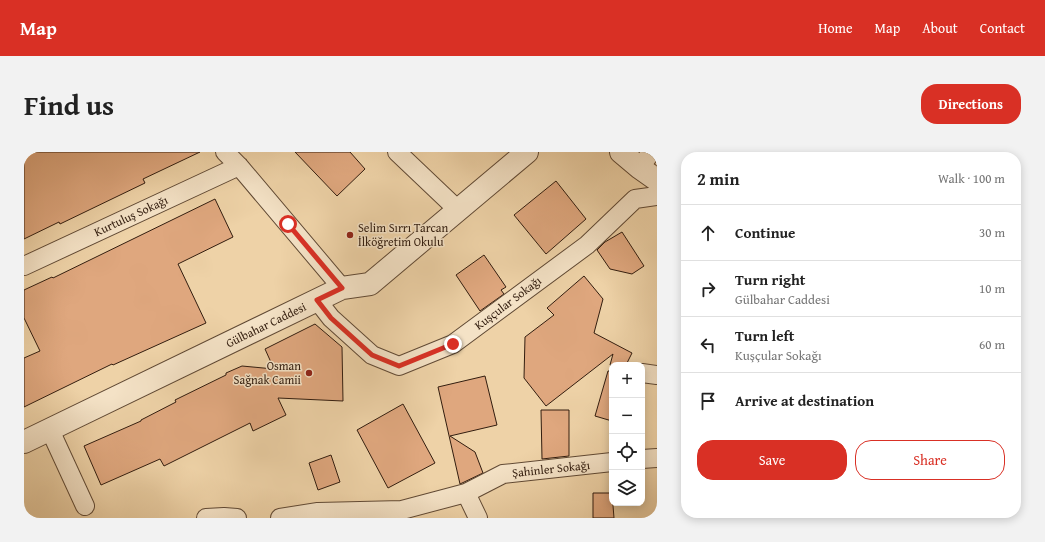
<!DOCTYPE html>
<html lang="en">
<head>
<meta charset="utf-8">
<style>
	body { margin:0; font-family:"Gentium Book Plus",serif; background:#f2f2f2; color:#222 }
	.controls { position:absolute; right:12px; bottom:12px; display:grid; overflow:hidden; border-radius:8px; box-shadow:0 2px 10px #0003 }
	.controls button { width:36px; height:36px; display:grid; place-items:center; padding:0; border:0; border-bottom:1px solid #e0e0e0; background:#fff; color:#222; font:20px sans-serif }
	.stop { position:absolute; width:12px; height:12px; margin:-9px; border:3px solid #d93025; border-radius:50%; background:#fff }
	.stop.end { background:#d93025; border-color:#fff; box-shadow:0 1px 4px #0008 }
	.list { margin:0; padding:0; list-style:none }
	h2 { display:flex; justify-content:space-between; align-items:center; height:52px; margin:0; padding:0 16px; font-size:17px }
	h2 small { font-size:13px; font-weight:400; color:#767676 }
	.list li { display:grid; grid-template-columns:26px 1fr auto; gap:12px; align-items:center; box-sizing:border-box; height:56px; padding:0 16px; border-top:1px solid #e0e0e0 }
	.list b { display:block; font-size:15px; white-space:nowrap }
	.list p { margin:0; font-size:13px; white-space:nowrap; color:#767676 }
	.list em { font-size:13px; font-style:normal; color:#767676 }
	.actions { display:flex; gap:8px; padding:12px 16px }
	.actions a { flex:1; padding:9px 0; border:1px solid #d93025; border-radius:16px; text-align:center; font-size:14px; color:#d93025 }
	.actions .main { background:#d93025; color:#fff }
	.icon { flex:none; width:22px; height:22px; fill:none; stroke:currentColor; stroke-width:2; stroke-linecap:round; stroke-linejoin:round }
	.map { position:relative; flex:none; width:633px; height:366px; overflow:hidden; border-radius:16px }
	header { display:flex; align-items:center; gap:24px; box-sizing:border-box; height:56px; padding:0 20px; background:#d93025; color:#fff }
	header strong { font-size:19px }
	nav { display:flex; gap:22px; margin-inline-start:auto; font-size:14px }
	.intro { display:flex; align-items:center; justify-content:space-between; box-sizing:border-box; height:96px; padding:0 24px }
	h1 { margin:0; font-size:28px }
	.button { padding:10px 18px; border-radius:16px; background:#d93025; color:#fff; font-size:14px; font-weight:700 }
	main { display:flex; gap:24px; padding:0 24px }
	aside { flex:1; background:#fff; border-radius:16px; box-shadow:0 2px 10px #0003 }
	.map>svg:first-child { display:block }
	.building { fill:#dfa77e; stroke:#321d0f }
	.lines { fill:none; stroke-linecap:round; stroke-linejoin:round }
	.minor-casing { stroke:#614a35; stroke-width:20 }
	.tertiary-casing { stroke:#614a35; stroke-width:24 }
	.minor { stroke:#f4e2c6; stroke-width:18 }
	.tertiary { stroke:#f4e2c6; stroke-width:22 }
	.route { stroke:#d93025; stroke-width:5 }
	.poi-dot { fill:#8f2418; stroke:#f4e2c6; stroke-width:1.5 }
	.labels { text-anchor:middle; stroke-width:3; stroke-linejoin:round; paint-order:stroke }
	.street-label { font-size:12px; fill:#321d0f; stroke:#f4e2c6 }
	.poi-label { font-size:12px; fill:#321d0f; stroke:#f4e2c6; text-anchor:start }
</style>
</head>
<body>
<header>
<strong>Map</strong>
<nav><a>Home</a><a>Map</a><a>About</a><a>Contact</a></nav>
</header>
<div class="intro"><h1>Find us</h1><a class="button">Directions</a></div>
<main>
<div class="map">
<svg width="633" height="366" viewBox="0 0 633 366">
	<rect width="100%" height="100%" fill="#eed2a7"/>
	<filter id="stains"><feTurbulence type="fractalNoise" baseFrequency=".005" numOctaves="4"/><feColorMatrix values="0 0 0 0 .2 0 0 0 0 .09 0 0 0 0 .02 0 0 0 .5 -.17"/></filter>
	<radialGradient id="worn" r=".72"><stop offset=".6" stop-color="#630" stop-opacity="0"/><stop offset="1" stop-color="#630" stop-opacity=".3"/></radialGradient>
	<path class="building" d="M 0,0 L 176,0 L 119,27 L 121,31 L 36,72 L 35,70 L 0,87 Z
		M 271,0 L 326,0 L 341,17 L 313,44 Z
		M 532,29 L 562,67 L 522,102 L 490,63 Z
		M 191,47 L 209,85 L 154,112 L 182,171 L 89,213 L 88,212 L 0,255 L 0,206 L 16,199 L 0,166 L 0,138 L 28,125 L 29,126 Z
		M 598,80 L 620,114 L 608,122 L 586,117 L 573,98 L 581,90 Z
		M 460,103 L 482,135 L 477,138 L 480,142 L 456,159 L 432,123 Z
		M 560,124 L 579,147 L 570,181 L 608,201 L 602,213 L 586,213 L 589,202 L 522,254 L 500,226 L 501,185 L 530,163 L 523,156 Z
		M 291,172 L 318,195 L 319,249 L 254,246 L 262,263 L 229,279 L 226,271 L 140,314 L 136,307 L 77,333 L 60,294 L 117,269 L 117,268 L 152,250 L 151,248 L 202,223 L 202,221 L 218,214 L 250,217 L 241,197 Z
		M 584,219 L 588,219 L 588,269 L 571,264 Z
		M 461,224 L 473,273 L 426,284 L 451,300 L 459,321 L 436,332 L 414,235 Z
		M 379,252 L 411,311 L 364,336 L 333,278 Z
		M 517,258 L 545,258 L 545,304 L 518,307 Z
		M 307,303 L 316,330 L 294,338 L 285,311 Z
		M 569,341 L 588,341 L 590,366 L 569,366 Z"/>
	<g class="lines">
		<defs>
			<path id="minor" d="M 201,0 L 215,14 L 318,136
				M 373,0 L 434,58
				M 616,16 L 627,0
				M 0,114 L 215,14
				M 293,148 L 307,166 L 348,203 L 375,214 L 429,192 L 563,93 L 611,47 L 633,44
				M 618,221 L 633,223
				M 26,278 L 61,354
				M 618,307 L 633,306
				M 442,341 L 454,366
				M 182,366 L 200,365 L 213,366
				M 256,366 L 294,360 L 378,358 L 442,341 L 479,322 L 588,310"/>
			<path id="tertiary" d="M 597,0 L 616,16 L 633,28
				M 0,290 L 318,136 L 346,132 L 503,0"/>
		</defs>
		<use href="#minor" class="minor-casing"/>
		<use href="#tertiary" class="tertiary-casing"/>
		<use href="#minor" class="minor"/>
		<use href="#tertiary" class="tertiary"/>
	</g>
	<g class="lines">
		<path class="route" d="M 264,72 L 318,136 L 293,148 L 307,166 L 348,203 L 375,214 L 429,192"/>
	</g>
	<g class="poi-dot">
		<circle cx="326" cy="83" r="4"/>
		<circle cx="285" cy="221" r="4"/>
	</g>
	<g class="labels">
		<g class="street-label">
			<text transform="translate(107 64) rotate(-25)" y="4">Kurtuluş Sokağı</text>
			<text transform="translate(484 151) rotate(-37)" y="4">Kuşçular Sokağı</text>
			<text transform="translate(242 173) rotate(-26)" y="4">Gülbahar Caddesi</text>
			<text transform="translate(527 317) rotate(-6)" y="4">Şahinler Sokağı</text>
		</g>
		<g class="poi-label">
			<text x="334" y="80">Selim Sırrı Tarcan<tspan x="334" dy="14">İlköğretim Okulu</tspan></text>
			<text x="277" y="218" text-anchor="end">Osman<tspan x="277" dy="14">Sağnak Camii</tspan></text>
		</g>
	</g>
	<rect width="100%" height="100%" filter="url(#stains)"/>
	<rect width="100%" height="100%" fill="url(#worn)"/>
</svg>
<div class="controls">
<button>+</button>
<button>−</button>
<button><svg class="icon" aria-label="locate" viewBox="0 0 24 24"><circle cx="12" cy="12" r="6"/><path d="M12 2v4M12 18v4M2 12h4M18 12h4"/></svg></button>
<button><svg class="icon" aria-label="layers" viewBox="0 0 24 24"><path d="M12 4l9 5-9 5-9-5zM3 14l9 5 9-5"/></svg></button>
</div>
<div class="stop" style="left:264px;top:72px"></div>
<div class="stop end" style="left:429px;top:192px"></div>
</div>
<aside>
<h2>2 min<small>Walk · 100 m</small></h2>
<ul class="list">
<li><svg class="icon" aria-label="ahead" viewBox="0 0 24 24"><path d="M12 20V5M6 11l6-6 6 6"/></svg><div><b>Continue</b></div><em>30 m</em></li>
<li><svg class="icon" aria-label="right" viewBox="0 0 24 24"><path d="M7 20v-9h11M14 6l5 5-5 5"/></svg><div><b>Turn right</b><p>Gülbahar Caddesi</p></div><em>10 m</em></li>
<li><svg class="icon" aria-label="left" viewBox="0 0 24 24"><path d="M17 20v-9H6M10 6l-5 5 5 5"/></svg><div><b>Turn left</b><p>Kuşçular Sokağı</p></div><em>60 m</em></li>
<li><svg class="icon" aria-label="arrive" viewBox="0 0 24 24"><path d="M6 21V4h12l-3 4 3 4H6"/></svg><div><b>Arrive at destination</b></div></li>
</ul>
<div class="actions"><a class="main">Save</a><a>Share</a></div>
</aside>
</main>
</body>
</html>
